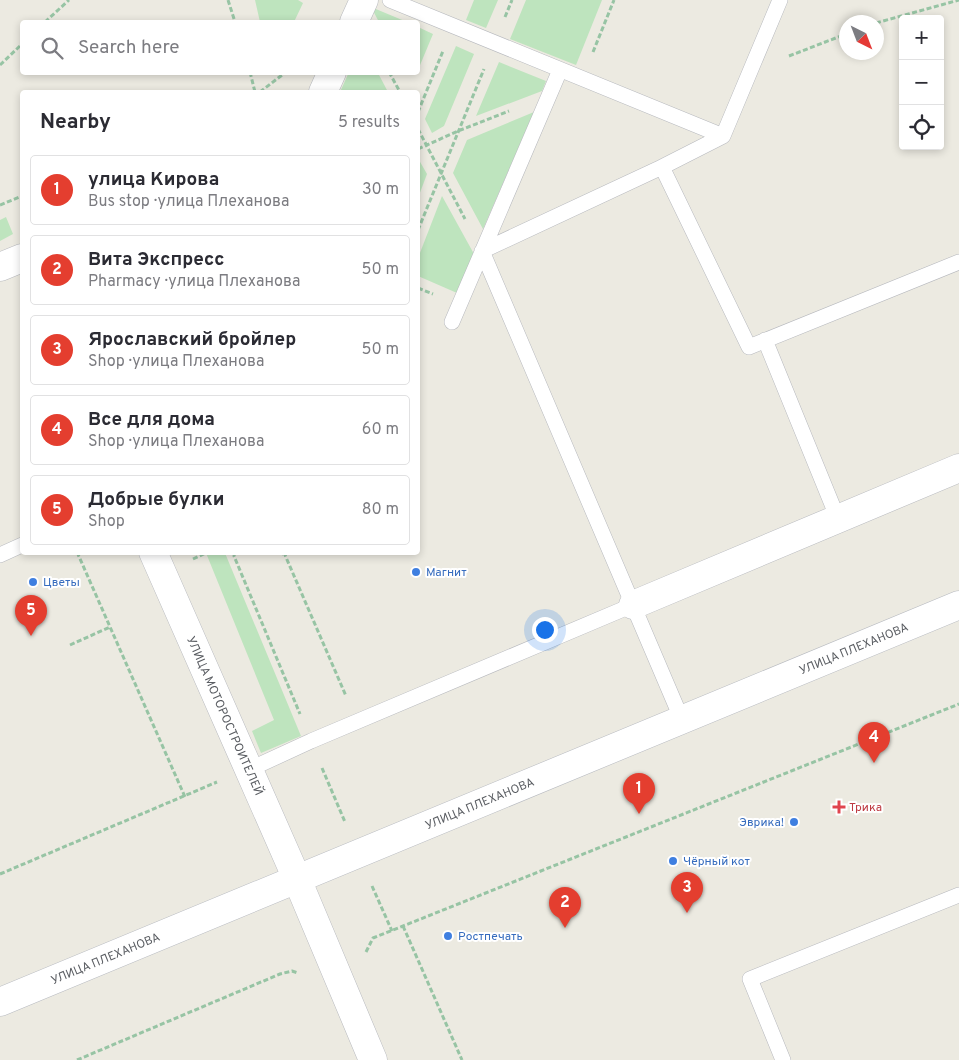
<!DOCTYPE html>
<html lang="en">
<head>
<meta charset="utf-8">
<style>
	body { margin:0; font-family:Overpass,sans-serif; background:#f2f2f3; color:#2b2b33 }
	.controls { position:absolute; right:15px; top:15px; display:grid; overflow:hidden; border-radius:5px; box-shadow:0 2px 8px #0003 }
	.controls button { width:45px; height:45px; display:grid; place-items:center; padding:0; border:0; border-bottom:1px solid #e1e1e2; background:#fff; color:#2b2b33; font:25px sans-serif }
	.compass { position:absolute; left:839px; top:15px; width:45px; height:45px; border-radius:50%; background:#fff; box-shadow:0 2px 8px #0003; rotate:138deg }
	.you { position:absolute; left:544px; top:629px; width:18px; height:18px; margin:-12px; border:4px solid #fff; border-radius:50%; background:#1a73e8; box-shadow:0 0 0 8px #1a73e833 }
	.badge { display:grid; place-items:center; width:32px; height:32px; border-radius:50%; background:#e43e2f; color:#fff; font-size:16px; font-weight:700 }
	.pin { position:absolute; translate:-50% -41px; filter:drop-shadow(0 1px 2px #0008) }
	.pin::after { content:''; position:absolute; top:26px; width:18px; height:15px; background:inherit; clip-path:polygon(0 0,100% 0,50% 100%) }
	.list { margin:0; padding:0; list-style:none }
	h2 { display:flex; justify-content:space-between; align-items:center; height:65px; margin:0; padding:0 20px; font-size:21px }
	h2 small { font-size:16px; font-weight:400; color:#7c7c81 }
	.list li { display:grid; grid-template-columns:32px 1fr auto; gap:15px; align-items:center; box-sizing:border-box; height:70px; margin:0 10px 10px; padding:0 10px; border:1px solid #e1e1e2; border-radius:5px }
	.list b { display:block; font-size:19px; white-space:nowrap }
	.list p { margin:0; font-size:16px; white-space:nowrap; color:#7c7c81 }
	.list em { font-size:16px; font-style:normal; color:#7c7c81 }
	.icon { flex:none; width:28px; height:28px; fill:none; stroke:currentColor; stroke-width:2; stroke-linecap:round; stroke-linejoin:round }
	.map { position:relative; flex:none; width:959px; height:1060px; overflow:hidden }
	.search { position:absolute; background:#fff; box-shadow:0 2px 8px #0003; left:20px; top:20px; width:400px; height:55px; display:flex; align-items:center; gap:12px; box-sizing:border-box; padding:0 18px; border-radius:5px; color:#7c7c81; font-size:19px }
	.panel { position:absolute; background:#fff; box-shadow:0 2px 8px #0003; left:20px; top:90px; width:400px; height:465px; border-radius:5px }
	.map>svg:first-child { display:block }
	.green { fill:#bee4be }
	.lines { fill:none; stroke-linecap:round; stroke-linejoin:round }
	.lane-casing { stroke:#b7b9be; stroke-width:16 }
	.street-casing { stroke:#b7b9be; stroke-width:29 }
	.secondary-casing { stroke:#b7bac0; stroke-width:29 }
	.path { stroke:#97c4a4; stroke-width:3; stroke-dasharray:5 2.5; stroke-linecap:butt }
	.lane { stroke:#fff; stroke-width:15 }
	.street { stroke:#fff; stroke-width:28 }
	.secondary { stroke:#fff; stroke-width:28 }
	.shop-dot { fill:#3f7fe0; stroke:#fff; stroke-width:2 }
	.health-dot { fill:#e0444e; stroke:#fff; stroke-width:2 }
	.labels { text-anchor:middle; stroke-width:4; stroke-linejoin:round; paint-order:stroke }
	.shop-label { font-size:12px; fill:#366cbe; stroke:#fff; text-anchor:start }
	.street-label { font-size:12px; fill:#5a5d62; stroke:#fff }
	.health-label { font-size:12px; fill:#be3a42; stroke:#fff; text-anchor:start }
</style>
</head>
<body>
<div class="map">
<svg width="959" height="1060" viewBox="0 0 959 1060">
	<rect width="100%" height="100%" fill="#eceae1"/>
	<path class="green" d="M 255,0 L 298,0 L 303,3 L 294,22 L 260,22 Z
		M 474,0 L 498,0 L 486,28 L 466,20 Z
		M 526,0 L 602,0 L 576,65 L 510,39 Z
		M 371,7 L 407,22 L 379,22 Z
		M 418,27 L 433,34 L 418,70 Z
		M 456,46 L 474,54 L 444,126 L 432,133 L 425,119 Z
		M 499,62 L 546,81 L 542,91 L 476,116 Z
		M 349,72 L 378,73 L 388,92 L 340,92 Z
		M 534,112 L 483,229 L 453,173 L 467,140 Z
		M 419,160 L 427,174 L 418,198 L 418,161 Z
		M 442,196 L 474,254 L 457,293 L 418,276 L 418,258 Z
		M 6,217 L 13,234 L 0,241 L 0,220 Z
		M 206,553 L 225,553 L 301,736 L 261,753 L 252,731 L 274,720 Z"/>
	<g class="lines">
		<defs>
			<path id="lane" d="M 390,0 L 723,136 L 780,0
				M 723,136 L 662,167 L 749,347 L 959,262
				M 662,167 L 482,251 L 682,720
				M 452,322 L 560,70
				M 765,340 L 838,519
				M 0,555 L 22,545
				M 248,770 L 311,741 L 633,605
				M 783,1060 L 750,979 L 959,895"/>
			<g id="street">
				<path d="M 354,22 L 364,0"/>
				<path d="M 323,92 L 332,72"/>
				<path d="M 0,267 L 22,258"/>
				<path id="s1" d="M 153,552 L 297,879 L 373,1060"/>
				<path d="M 633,605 L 959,468"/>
			</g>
			<g id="secondary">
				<path id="s2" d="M 0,1002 L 959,605"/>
			</g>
		</defs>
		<use href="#lane" class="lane-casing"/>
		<use href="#street" class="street-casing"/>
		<use href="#secondary" class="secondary-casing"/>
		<path class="path" d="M 228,0 L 235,22
			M 505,17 L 512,0
			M 45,22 L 69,0
			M 876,23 L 959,0
			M 593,52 L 614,0
			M 789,56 L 846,34
			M 0,65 L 22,44
			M 250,72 L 255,92
			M 389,72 L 400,92
			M 260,92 L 286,72
			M 418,112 L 443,51
			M 418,129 L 465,219
			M 418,149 L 458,131 L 509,111
			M 0,205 L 22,196
			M 418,230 L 484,69
			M 418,288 L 433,294
			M 77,552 L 185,797
			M 235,552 L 234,556 L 300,714
			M 279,552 L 285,555
			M 286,552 L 285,555 L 346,696
			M 193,559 L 208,552
			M 70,645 L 110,627
			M 322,768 L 345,822
			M 0,874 L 217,782
			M 372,886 L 392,931
			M 403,926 L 462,1060
			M 366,952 L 373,938 L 959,704
			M 77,1060 L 280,974 L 292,971 L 298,973"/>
		<use href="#lane" class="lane"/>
		<use href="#street" class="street"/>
		<use href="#secondary" class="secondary"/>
	</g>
	<g class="shop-dot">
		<circle cx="416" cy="572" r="5"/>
		<circle cx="33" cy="582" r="5"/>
		<circle cx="794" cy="822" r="5"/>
		<circle cx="673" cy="861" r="5"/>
		<circle cx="448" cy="936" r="5"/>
	</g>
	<path class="health-dot" d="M836.5 799.5h5v5h5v5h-5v5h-5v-5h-5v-5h5z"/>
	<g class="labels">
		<g class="shop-label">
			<text x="426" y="576">Магнит</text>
			<text x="43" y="586">Цветы</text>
			<text x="784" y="826" text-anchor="end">Эврика!</text>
			<text x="683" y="865">Чёрный кот</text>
			<text x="458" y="940">Ростпечать</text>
		</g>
		<g class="street-label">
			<text dy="4" stroke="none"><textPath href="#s2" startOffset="924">УЛИЦА ПЛЕХАНОВА</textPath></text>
			<text dy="4" stroke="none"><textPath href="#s1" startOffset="179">УЛИЦА МОТОРОСТРОИТЕЛЕЙ</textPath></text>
			<text dy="4" stroke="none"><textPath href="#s2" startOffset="519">УЛИЦА ПЛЕХАНОВА</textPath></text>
			<text dy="4" stroke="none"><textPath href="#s2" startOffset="114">УЛИЦА ПЛЕХАНОВА</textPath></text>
		</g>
		<g class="health-label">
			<text x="849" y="811">Трика</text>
		</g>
	</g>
</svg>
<div class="controls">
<button>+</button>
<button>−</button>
<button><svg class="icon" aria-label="locate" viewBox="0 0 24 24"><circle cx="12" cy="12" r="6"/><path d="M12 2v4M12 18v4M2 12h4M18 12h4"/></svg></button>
</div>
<svg class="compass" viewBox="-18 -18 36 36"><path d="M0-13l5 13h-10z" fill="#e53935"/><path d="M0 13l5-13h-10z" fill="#7c7c81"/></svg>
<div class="you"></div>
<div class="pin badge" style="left:639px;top:814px">1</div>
<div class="pin badge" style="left:565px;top:928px">2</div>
<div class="pin badge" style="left:687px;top:913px">3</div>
<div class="pin badge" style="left:874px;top:763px">4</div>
<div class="pin badge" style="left:31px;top:636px">5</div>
<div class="search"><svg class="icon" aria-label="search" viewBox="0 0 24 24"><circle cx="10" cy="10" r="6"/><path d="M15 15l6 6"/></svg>Search here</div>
<section class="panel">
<h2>Nearby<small>5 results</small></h2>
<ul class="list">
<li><span class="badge">1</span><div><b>улица Кирова</b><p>Bus stop · улица Плеханова</p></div><em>30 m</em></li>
<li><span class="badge">2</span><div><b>Вита Экспресс</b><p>Pharmacy · улица Плеханова</p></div><em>50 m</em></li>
<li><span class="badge">3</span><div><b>Ярославский бройлер</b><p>Shop · улица Плеханова</p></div><em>50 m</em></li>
<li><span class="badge">4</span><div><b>Все для дома</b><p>Shop · улица Плеханова</p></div><em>60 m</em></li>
<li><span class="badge">5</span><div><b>Добрые булки</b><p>Shop</p></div><em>80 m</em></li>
</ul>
</section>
</div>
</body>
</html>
